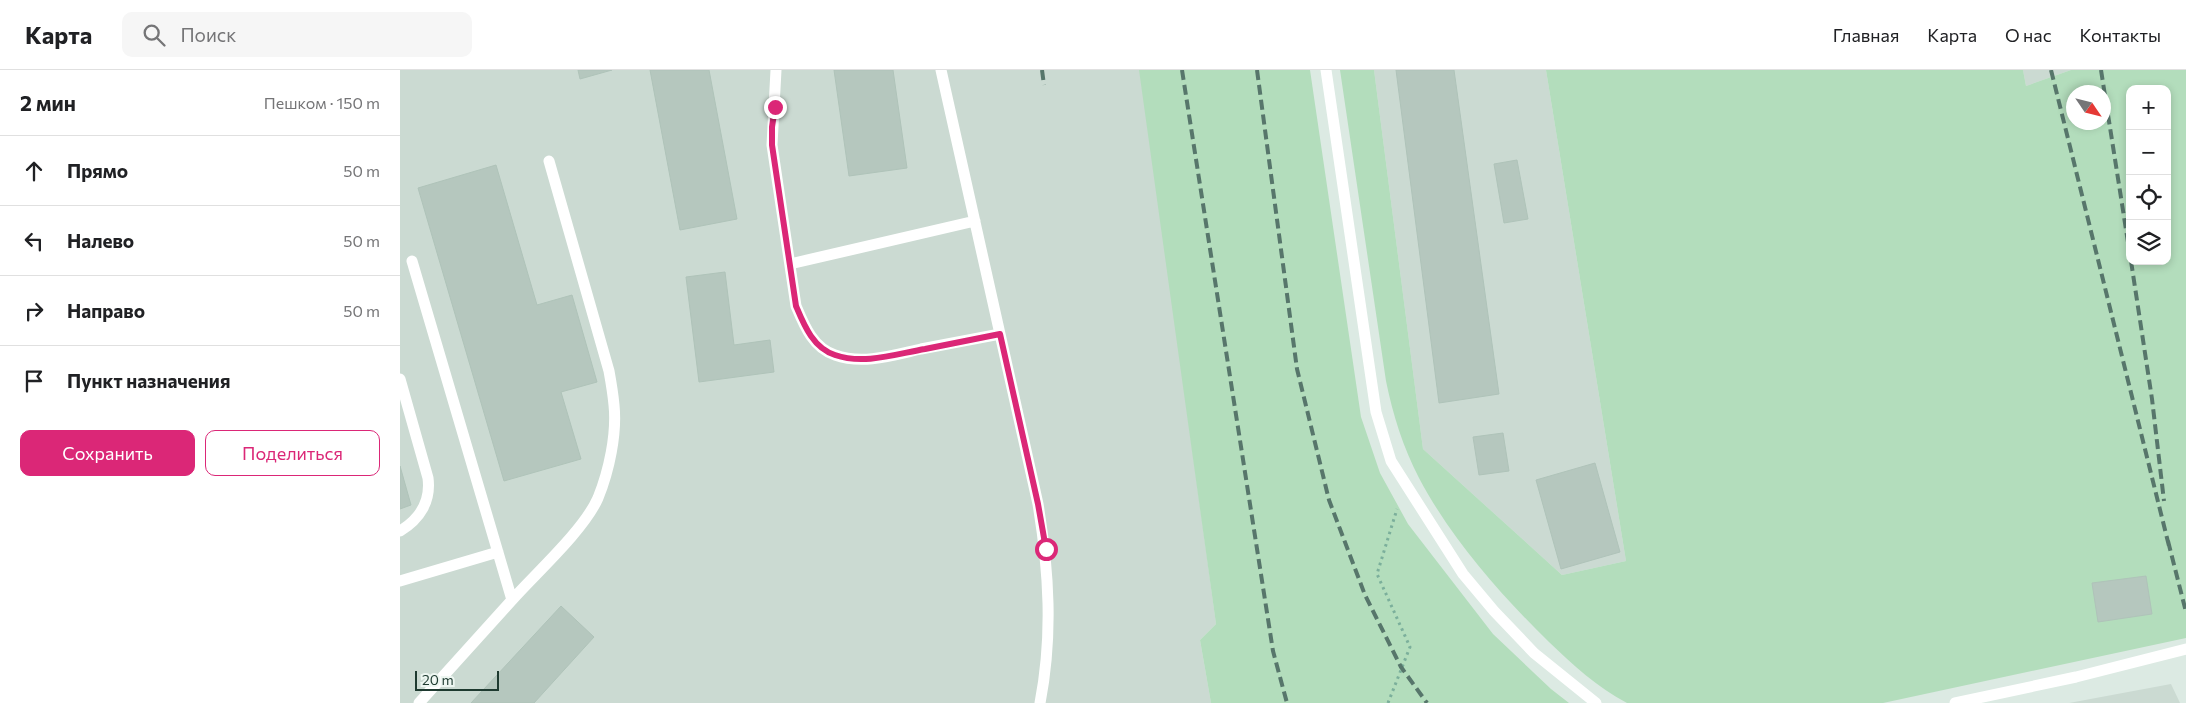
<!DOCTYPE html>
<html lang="ru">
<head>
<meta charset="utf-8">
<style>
	body { margin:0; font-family:Commissioner,sans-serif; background:#f6f6f6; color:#202124 }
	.controls { position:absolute; right:15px; top:15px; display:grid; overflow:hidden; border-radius:10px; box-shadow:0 2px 8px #0003 }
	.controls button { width:45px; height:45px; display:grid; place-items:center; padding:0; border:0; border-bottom:1px solid #e0e0e0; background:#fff; color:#202124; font:25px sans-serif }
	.compass { position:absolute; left:1666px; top:15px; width:45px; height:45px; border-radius:50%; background:#fff; box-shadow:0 2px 8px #0003; rotate:125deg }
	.scale { position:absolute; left:15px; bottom:12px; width:84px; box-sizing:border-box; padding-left:5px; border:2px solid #1e3a30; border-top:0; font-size:14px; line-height:18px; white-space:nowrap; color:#1e3a30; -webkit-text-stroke:4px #edf6f1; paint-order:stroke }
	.stop { position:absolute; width:15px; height:15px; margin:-11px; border:4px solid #db2777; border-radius:50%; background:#fff }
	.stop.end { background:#db2777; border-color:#fff; box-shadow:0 1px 5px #0008 }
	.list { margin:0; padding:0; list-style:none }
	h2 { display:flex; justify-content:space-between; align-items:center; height:65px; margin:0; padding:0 20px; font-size:21px }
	h2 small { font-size:16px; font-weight:400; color:#757577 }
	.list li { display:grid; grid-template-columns:32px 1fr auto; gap:15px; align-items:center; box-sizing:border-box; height:70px; padding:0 20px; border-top:1px solid #e0e0e0 }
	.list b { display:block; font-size:19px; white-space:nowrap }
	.list em { font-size:16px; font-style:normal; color:#757577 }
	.actions { display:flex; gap:10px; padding:15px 20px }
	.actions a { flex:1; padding:11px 0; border:1px solid #db2777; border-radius:10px; text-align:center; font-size:18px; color:#db2777 }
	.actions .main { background:#db2777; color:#fff }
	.icon { flex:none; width:28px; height:28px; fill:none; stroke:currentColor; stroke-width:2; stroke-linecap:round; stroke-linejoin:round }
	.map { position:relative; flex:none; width:1786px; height:633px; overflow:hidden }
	header { display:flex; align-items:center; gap:30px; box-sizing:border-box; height:70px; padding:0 25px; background:#fff; border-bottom:1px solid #e0e0e0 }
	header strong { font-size:24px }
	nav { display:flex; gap:28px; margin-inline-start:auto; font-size:18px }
	.search { width:350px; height:45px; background:#f6f6f6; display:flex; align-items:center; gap:12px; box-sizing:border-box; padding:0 18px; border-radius:10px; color:#757577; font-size:19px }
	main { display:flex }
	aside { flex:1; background:#fff }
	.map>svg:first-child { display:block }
	.built { fill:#cbdad2 }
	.green { fill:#b3ddbc; fill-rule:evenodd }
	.building { fill:#b5c7be; stroke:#afc3b9 }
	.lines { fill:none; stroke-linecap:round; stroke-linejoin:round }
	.path { stroke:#7baf9b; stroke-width:3; stroke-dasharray:2.5 4; stroke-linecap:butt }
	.lane { stroke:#fff; stroke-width:11 }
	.rail { stroke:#57766b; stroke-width:4; stroke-dasharray:10 5; stroke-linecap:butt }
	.route { stroke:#db2777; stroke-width:6 }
</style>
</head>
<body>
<header>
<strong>Карта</strong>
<div class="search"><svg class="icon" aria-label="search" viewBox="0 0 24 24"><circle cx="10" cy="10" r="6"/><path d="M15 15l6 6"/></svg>Поиск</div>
<nav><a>Главная</a><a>Карта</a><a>О нас</a><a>Контакты</a></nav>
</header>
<main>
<aside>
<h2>2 мин<small>Пешком · 150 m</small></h2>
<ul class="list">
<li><svg class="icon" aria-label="ahead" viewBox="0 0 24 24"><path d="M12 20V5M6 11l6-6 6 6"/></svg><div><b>Прямо</b></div><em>50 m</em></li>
<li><svg class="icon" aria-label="left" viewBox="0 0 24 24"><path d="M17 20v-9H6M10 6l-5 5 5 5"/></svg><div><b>Налево</b></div><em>50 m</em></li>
<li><svg class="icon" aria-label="right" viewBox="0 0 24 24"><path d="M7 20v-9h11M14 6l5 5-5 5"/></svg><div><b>Направо</b></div><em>50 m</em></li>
<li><svg class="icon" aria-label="arrive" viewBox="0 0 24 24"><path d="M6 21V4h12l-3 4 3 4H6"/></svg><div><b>Пункт назначения</b></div></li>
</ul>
<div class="actions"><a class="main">Сохранить</a><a>Поделиться</a></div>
</aside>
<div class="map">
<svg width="1786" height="633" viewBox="0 0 1786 633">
	<rect width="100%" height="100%" fill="#dceae3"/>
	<path class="built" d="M 0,0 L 741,0 L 816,554 L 800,570 L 811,633 L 0,633 Z
		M 974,0 L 1146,0 L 1226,491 L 1162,505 L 1023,379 Z
		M 1623,0 L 1671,0 L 1626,16 Z
		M 1771,614 L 1780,633 L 1669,633 Z"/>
	<path class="green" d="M 739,0 L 910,0 L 961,347 L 980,403 L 1008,454 L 1093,564 L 1151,619 L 1169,633 L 811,633 L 800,570 L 816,554 Z
		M 940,0 L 974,0 L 1023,379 L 1162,505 L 1226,491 L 1146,0 L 1623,0 L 1626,16 L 1671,0 L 1786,0 L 1786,568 L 1483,633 L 1227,633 C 1197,617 1173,595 1149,572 C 1100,524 1052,470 1019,408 C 1003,377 993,345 986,311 ZM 1730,19 L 1767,19 L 1767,191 L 1730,191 ZM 1674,22 L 1704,22 L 1704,52 L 1674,52 Z"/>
	<path class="building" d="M 178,0 L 212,0 L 180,9 Z
		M 250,0 L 309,0 L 337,149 L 280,160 Z
		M 434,0 L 493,0 L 507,98 L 449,106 Z
		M 996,0 L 1054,0 L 1099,324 L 1039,333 Z
		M 1117,90 L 1128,149 L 1104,153 L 1094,94 Z
		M 96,95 L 137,235 L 172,225 L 197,312 L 161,322 L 181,389 L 104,411 L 18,118 Z
		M 325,202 L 334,275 L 370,270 L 374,302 L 299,312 L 286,207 Z
		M 1103,363 L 1109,401 L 1079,405 L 1073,367 Z
		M 1195,393 L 1220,482 L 1161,499 L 1136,410 Z
		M 0,396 L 11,435 L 0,439 Z
		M 1746,506 L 1752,544 L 1698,552 L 1692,513 Z
		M 161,536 L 194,567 L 134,633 L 71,633 Z"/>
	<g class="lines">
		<path class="path" d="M 988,633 L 1010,577 L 977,504 L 997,439"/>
		<path class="lane" d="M 376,0 L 372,75 L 396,236 C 404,255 413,278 435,285 C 463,295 494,285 521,279 C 548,274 574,269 600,264
			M 541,0 L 638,434 C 649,501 653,566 640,633
			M 926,0 L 976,342 L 991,391 L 1063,504 L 1094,541 L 1134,583 L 1196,633
			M 12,191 L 112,530 L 19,633
			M 390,194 L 575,151
			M 0,309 L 28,408 C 31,431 20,449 0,461
			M 0,511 L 98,482
			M 112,530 C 136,503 184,460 198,428 C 209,401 217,364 214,335 C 213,324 211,312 209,301 L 149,91
			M 1555,633 L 1676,607 L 1786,579"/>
		<path class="rail" d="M 642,0 L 644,15
			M 782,0 L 873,581 L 887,633
			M 857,0 L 897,299 L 929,430 L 965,525 L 1001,597 L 1027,633
			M 1651,0 L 1769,476
			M 1701,0 L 1730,185
			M 1731,191 L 1752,329 L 1764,431
			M 1768,471 L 1786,542"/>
	</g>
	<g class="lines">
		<path class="route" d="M 375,37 L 372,57 L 372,75 L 396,236 C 404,255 413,278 435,285 C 464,295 496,284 525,279 C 550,274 575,269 600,264 L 638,434 L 646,479"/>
	</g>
</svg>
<div class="controls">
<button>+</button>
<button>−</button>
<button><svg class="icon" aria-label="locate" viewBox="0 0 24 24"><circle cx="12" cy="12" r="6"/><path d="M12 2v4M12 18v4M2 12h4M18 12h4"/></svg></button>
<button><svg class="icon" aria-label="layers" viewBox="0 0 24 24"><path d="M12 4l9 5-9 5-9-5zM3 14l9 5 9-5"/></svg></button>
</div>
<svg class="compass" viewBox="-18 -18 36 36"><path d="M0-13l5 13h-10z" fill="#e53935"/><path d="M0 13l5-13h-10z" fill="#757577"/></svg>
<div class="scale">20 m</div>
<div class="stop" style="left:646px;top:479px"></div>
<div class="stop end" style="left:375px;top:37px"></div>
</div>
</main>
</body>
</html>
